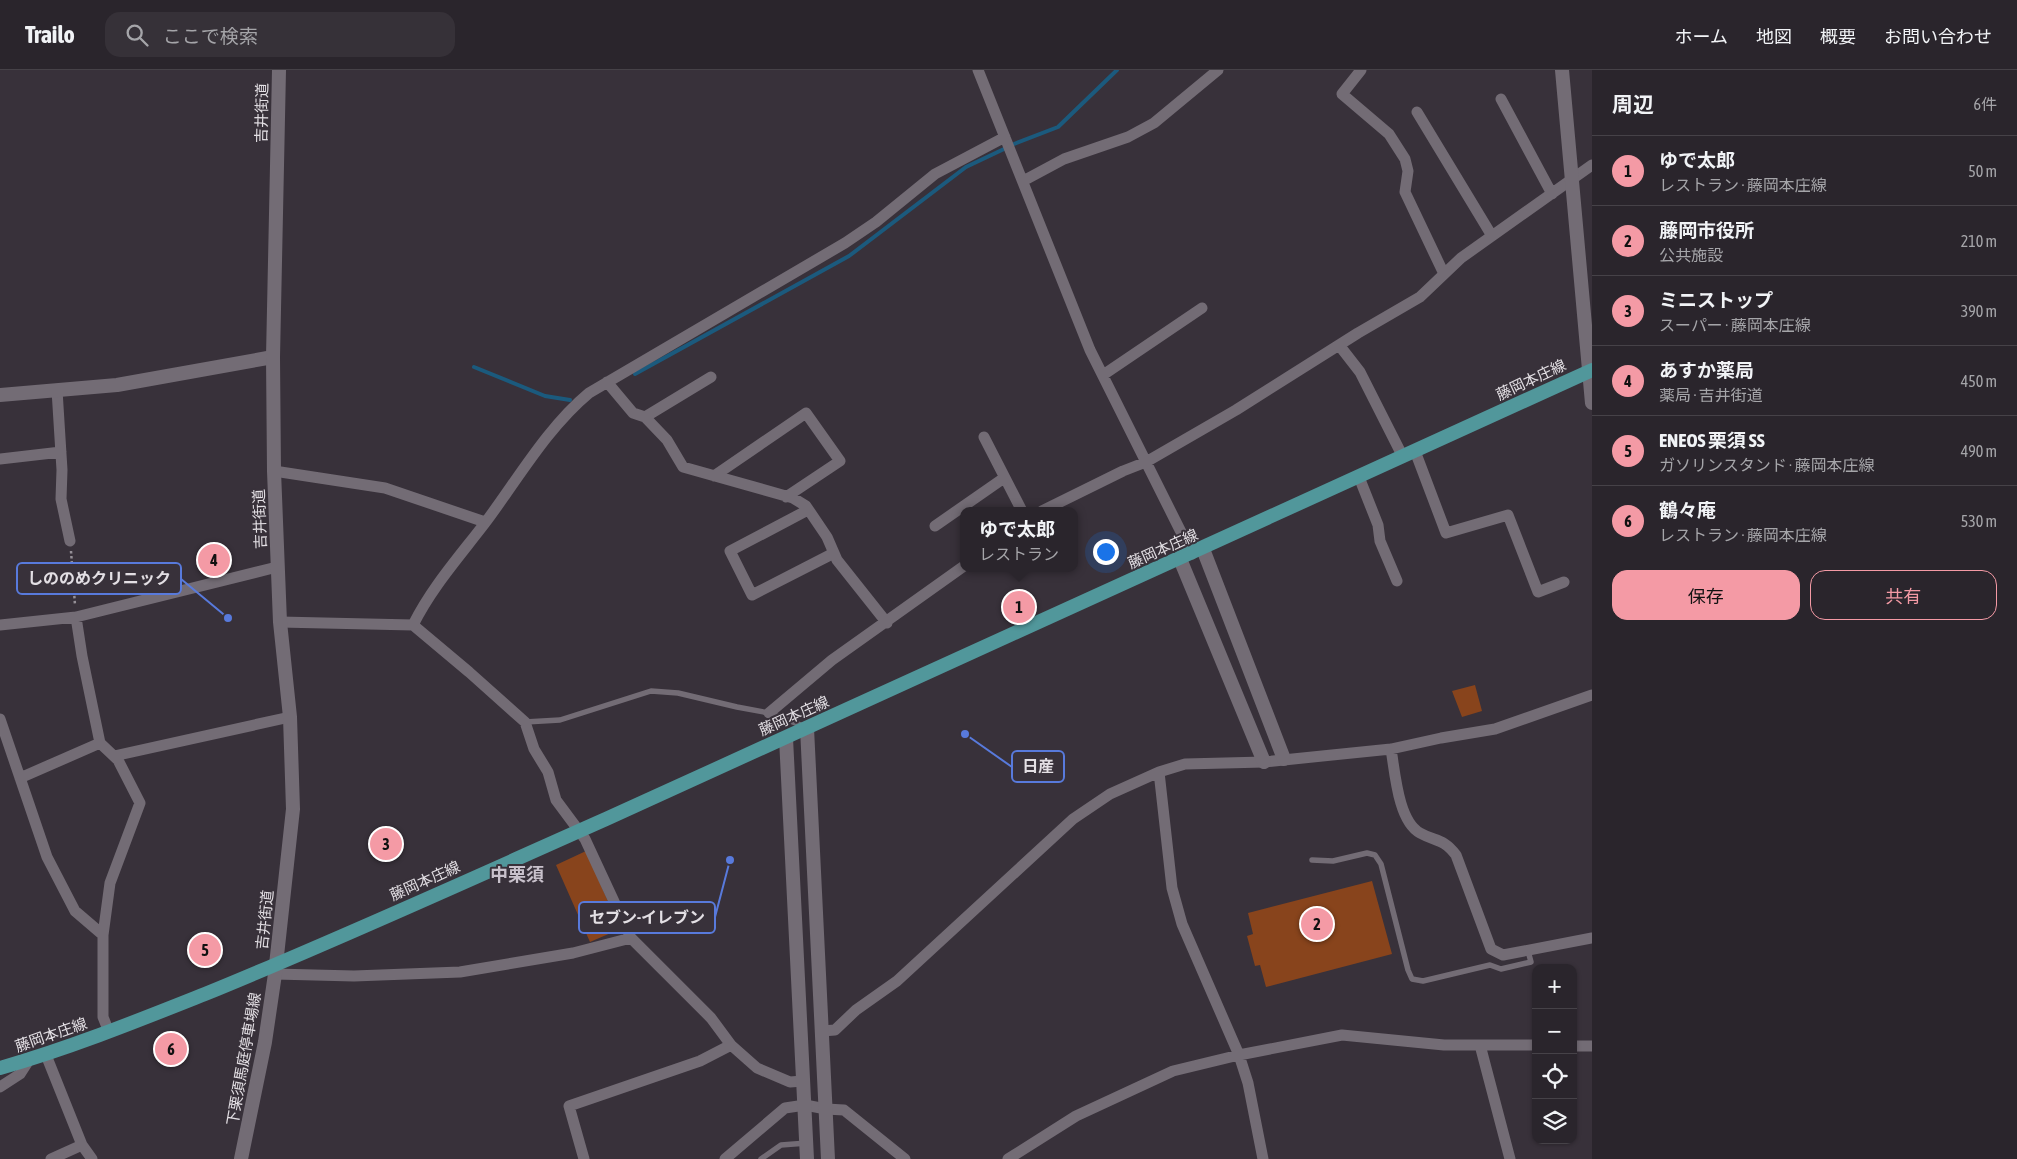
<!DOCTYPE html>
<html lang="ja">
<head>
<meta charset="utf-8">
<style>
	body { margin:0; font-family:"Asap Condensed","Noto Sans JP",sans-serif; background:#363138; color:#f1f3f6 }
	.controls { position:absolute; right:15px; bottom:15px; display:grid; overflow:hidden; border-radius:10px; box-shadow:0 1px 4px #0004 }
	.controls button { width:45px; height:45px; display:grid; place-items:center; padding:0; border:0; border-bottom:1px solid #464248; background:#2a252c; color:#f1f3f6; font:25px sans-serif }
	.you { position:absolute; left:1105px; top:481px; width:18px; height:18px; margin:-12px; border:4px solid #fff; border-radius:50%; background:#1a73e8; box-shadow:0 0 0 8px #1a73e833 }
	.badge { display:grid; place-items:center; width:32px; height:32px; border-radius:50%; background:#f49aa5; color:#111; font-size:16px; font-weight:700 }
	.pin { position:absolute; translate:-50% -50%; border:2px solid #fff; box-shadow:0 1px 5px #0006 }
	.popup { position:absolute; left:960px; top:437px; width:118px; height:65px; box-sizing:border-box; display:grid; place-content:center; border-radius:10px; background:#2a252c; filter:drop-shadow(0 1px 4px #0005); font-size:16px; white-space:nowrap; color:#a5a5a9 }
	.popup b { font-size:19px; color:#f1f3f6 }
	.popup::after { content:''; position:absolute; left:50%; top:100%; margin-left:-10px; border:10px solid transparent; border-top-color:#2a252c }
	.list { margin:0; padding:0; list-style:none }
	h2 { display:flex; justify-content:space-between; align-items:center; height:65px; margin:0; padding:0 20px; font-size:21px }
	h2 small { font-size:16px; font-weight:400; color:#a5a5a9 }
	.list li { display:grid; grid-template-columns:32px 1fr auto; gap:15px; align-items:center; box-sizing:border-box; height:70px; padding:0 20px; border-top:1px solid #464248 }
	.list b { display:block; font-size:19px; white-space:nowrap }
	.list p { margin:0; font-size:16px; white-space:nowrap; color:#a5a5a9 }
	.list em { font-size:16px; font-style:normal; color:#a5a5a9 }
	.actions { display:flex; gap:10px; padding:15px 20px }
	.actions a { flex:1; padding:11px 0; border:1px solid #f49aa5; border-radius:15px; text-align:center; font-size:18px; color:#f49aa5 }
	.actions .main { background:#f49aa5; color:#111 }
	.icon { flex:none; width:28px; height:28px; fill:none; stroke:currentColor; stroke-width:2; stroke-linecap:round; stroke-linejoin:round }
	.map { position:relative; flex:none; width:1592px; height:1089px; overflow:hidden }
	header { display:flex; align-items:center; gap:30px; box-sizing:border-box; height:70px; padding:0 25px; background:#2a252c; border-bottom:1px solid #464248 }
	header strong { font-size:24px }
	nav { display:flex; gap:28px; margin-inline-start:auto; font-size:18px }
	.search { width:350px; height:45px; background:#363138; display:flex; align-items:center; gap:12px; box-sizing:border-box; padding:0 18px; border-radius:15px; color:#a5a5a9; font-size:19px }
	main { display:flex }
	aside { flex:1; background:#2a252c }
	.map>svg:first-child { display:block }
	.lines { fill:none; stroke-linecap:round; stroke-linejoin:round }
	.stream { stroke:#1b5a7d; stroke-width:4 }
	.building { fill:#88441c }
	.path { stroke:#959097; stroke-width:2.5; stroke-dasharray:2.5 2.5; stroke-linecap:butt }
	.service { stroke:#736c75; stroke-width:5.5 }
	.minor { stroke:#736c75; stroke-width:11 }
	.tertiary { stroke:#736c75; stroke-width:14 }
	.secondary { stroke:#736c75; stroke-width:14 }
	.primary { stroke:#51979b; stroke-width:14 }
	.labels { text-anchor:middle; stroke-width:4; stroke-linejoin:round; paint-order:stroke }
	.street-label { font-size:15px; fill:#e3dfe4; stroke:#38313a }
	.quarter-label { font-size:18px; font-weight:bold; fill:#c8c1cb; stroke:#38313a }
	.leader { fill:none; stroke:#587adc; stroke-width:2 }
	.callout-dot { fill:#587adc; stroke:#38313a; stroke-width:2 }
	.callout { fill:#38313a; stroke:#587adc; stroke-width:2 }
	.callout-label { font-size:16px; text-anchor:middle; font-weight:bold; fill:#e3dfe4 }
</style>
</head>
<body>
<header>
<strong>Trailo</strong>
<div class="search"><svg class="icon" aria-label="search" viewBox="0 0 24 24"><circle cx="10" cy="10" r="6"/><path d="M15 15l6 6"/></svg>ここで検索</div>
<nav><a>ホーム</a><a>地図</a><a>概要</a><a>お問い合わせ</a></nav>
</header>
<main>
<div class="map">
<svg width="1592" height="1089" viewBox="0 0 1592 1089">
	<rect width="100%" height="100%" fill="#38313a"/>
	<g class="lines">
		<path class="stream" d="M 1014,74 L 1058,57 L 1117,0
			M 474,297 L 545,326 L 570,330
			M 635,304 L 849,186 L 966,97 L 1004,79"/>
	</g>
	<path class="building" d="M 1475,615 L 1482,641 L 1462,647 L 1452,621 Z
		M 586,781 L 620,859 L 590,872 L 556,795 Z
		M 1372,811 L 1392,884 L 1266,917 L 1260,895 L 1255,896 L 1247,866 L 1253,864 L 1248,843 Z"/>
	<g class="lines">
		<path class="path" d="M 71,481 L 75,535"/>
		<path class="service" d="M 525,652 L 560,650 L 651,621 L 678,623 L 737,637 L 769,643 L 806,657
			M 1312,790 L 1333,791 L 1367,783 L 1375,785 L 1381,794 L 1408,900 L 1412,909 L 1423,911 L 1490,895 L 1501,899 L 1531,892 L 1528,881
			M 761,1089 L 781,1075 L 807,1073"/>
		<path class="minor" d="M 978,0 L 1090,280 L 1192,484
			M 1361,0 L 1342,24 L 1389,64 L 1405,89 L 1408,101 L 1405,122 L 1444,204
			M 1501,29 L 1552,124
			M 1417,42 L 1492,166
			M 1023,111 L 1064,89 L 1128,67 L 1154,53 L 1218,0
			M 1339,275 L 1360,302 L 1403,387
			M 1103,305 L 1202,238
			M 607,312 L 633,343 L 645,347 L 667,370 L 683,397 L 793,428 L 806,436 L 827,467 L 837,490 L 887,553
			M 57,320 L 62,400 L 61,429 L 70,471
			M 645,347 L 711,307
			M 984,367 L 1022,441
			M 1415,381 L 1446,463 L 1508,445 L 1538,522 L 1564,512
			M 0,389 L 61,382
			M 274,401 L 385,418 L 485,452
			M 714,406 L 806,343 L 840,391 L 786,427
			M 1359,407 L 1378,455 L 1380,471 L 1397,511
			M 808,440 L 730,481 L 752,525 L 834,483
			M 1042,441 L 1123,401 L 1146,392 L 1236,340 L 1358,263 L 1420,227 L 1461,188 L 1592,95
			M 935,456 L 1004,408
			M 76,547 L 82,586 L 100,673 L 118,690 L 140,733 L 110,813 L 103,865
			M 280,552 L 413,555 L 469,602 L 525,652 L 534,679 L 548,702 L 556,730 L 585,769 L 631,868 L 711,948 L 731,975 L 757,998 L 790,1012 L 803,1011
			M 0,555 L 76,547 L 277,497
			M 413,555 C 432,517 459,487 485,453 C 518,409 547,358 589,323 L 845,173 L 876,152 L 935,104 L 1005,67
			M 769,643 L 832,590 L 964,496
			M 0,649 L 47,787 L 75,841 L 103,865 L 103,947 L 109,962
			M 1391,679 C 1395,702 1398,751 1420,763 C 1436,772 1443,768 1456,785 L 1491,879 L 1503,885 L 1592,868
			M 114,686 L 290,647
			M 1159,702 L 1172,818 L 1182,854 L 1239,985 L 1248,1013 L 1263,1089
			M 20,708 L 100,673
			M 275,904 L 354,906 L 460,902 L 573,883 L 631,868
			M 822,961 L 835,960 L 856,940 L 897,911 L 1073,749 L 1110,724 L 1159,702 L 1185,694 L 1264,692 L 1391,679 L 1441,668 L 1495,659 L 1592,625
			M 1480,975 L 1510,1089
			M 1573,976 L 1592,976
			M 46,985 L 82,1075 L 92,1089
			M 0,1017 L 20,1004 L 29,990
			M 51,1089 L 82,1075
			M 584,1089 L 569,1036 L 700,991 L 731,975
			M 725,1089 L 785,1038 L 805,1035 L 826,1039 L 844,1040 L 905,1089
			M 1008,1089 L 1076,1046 L 1173,1001 L 1239,985 L 1342,965 L 1444,975 L 1536,975"/>
		<path class="tertiary" d="M 1562,0 L 1592,333
			M 0,325 L 117,315 L 273,287
			M 1203,479 L 1284,689
			M 1180,489 L 1264,692
			M 807,658 L 828,1089
			M 786,668 L 807,1089"/>
		<path class="secondary" d="M 241,1089 L 265,972 L 275,904 L 293,739 L 290,647 L 280,552 L 274,401 L 273,287 L 279,0"/>
		<path class="primary" d="M 0,998 C 70,978 137,951 205,924 C 340,869 473,808 606,749 C 936,602 1264,451 1592,300"/>
	</g>
	<g class="labels">
		<g class="street-label">
			<text transform="translate(262 43) rotate(-89)" y="5">吉井街道</text>
			<text transform="translate(1531 310) rotate(-25)" y="5">藤岡本庄線</text>
			<text transform="translate(260 449) rotate(-92)" y="5">吉井街道</text>
			<text transform="translate(1163 479) rotate(-24)" y="5">藤岡本庄線</text>
			<text transform="translate(794 646) rotate(-24)" y="5">藤岡本庄線</text>
			<text transform="translate(425 811) rotate(-24)" y="5">藤岡本庄線</text>
			<text transform="translate(265 850) rotate(-84)" y="5">吉井街道</text>
			<text transform="translate(51 965) rotate(-19)" y="5">藤岡本庄線</text>
			<text transform="translate(244 989) rotate(-80)" y="5">下栗須馬庭停車場線</text>
		</g>
		<g class="quarter-label">
			<text x="517" y="811">中栗須</text>
		</g>
	</g>
	<path class="leader" d="M228 548L181 509M965 664L1012 697M730 790L715 847"/>
	<g class="callout-dot">
		<circle cx="228" cy="548" r="5"/>
		<circle cx="965" cy="664" r="5"/>
		<circle cx="730" cy="790" r="5"/>
	</g>
	<g class="callout">
		<rect x="17" y="493" width="164" height="31" rx="5"/>
		<rect x="1012" y="681" width="52" height="31" rx="5"/>
		<rect x="579" y="832" width="136" height="31" rx="5"/>
	</g>
	<g class="callout-label">
		<text x="99" y="514">しののめクリニック</text>
		<text x="1038" y="702">日産</text>
		<text x="647" y="853">セブン-イレブン</text>
	</g>
</svg>
<div class="controls">
<button>+</button>
<button>−</button>
<button><svg class="icon" aria-label="locate" viewBox="0 0 24 24"><circle cx="12" cy="12" r="6"/><path d="M12 2v4M12 18v4M2 12h4M18 12h4"/></svg></button>
<button><svg class="icon" aria-label="layers" viewBox="0 0 24 24"><path d="M12 4l9 5-9 5-9-5zM3 14l9 5 9-5"/></svg></button>
</div>
<div class="you"></div>
<div class="pin badge" style="left:1019px;top:537px">1</div>
<div class="popup"><b>ゆで太郎</b>レストラン</div>
<div class="pin badge" style="left:1317px;top:854px">2</div>
<div class="pin badge" style="left:386px;top:774px">3</div>
<div class="pin badge" style="left:214px;top:490px">4</div>
<div class="pin badge" style="left:205px;top:880px">5</div>
<div class="pin badge" style="left:171px;top:979px">6</div>
</div>
<aside>
<h2>周辺<small>6件</small></h2>
<ul class="list">
<li><span class="badge">1</span><div><b>ゆで太郎</b><p>レストラン · 藤岡本庄線</p></div><em>50 m</em></li>
<li><span class="badge">2</span><div><b>藤岡市役所</b><p>公共施設</p></div><em>210 m</em></li>
<li><span class="badge">3</span><div><b>ミニストップ</b><p>スーパー · 藤岡本庄線</p></div><em>390 m</em></li>
<li><span class="badge">4</span><div><b>あすか薬局</b><p>薬局 · 吉井街道</p></div><em>450 m</em></li>
<li><span class="badge">5</span><div><b>ENEOS 栗須 SS</b><p>ガソリンスタンド · 藤岡本庄線</p></div><em>490 m</em></li>
<li><span class="badge">6</span><div><b>鶴々庵</b><p>レストラン · 藤岡本庄線</p></div><em>530 m</em></li>
</ul>
<div class="actions"><a class="main">保存</a><a>共有</a></div>
</aside>
</main>
</body>
</html>
